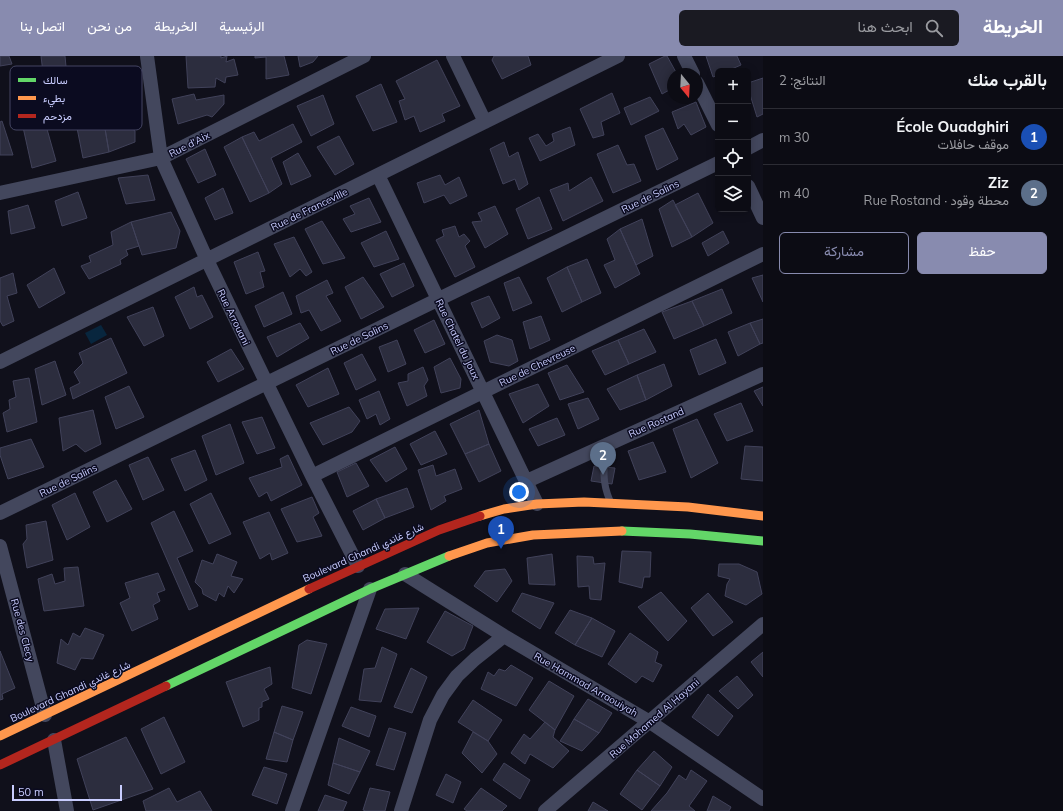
<!DOCTYPE html>
<html lang="ar">
<head>
<meta charset="utf-8">
<style>
	body { margin:0; font-family:Mulish,Vazirmatn,sans-serif; background:#1a1a22; color:#f1f3f6; direction:rtl }
	.controls { position:absolute; right:12px; top:12px; display:grid; overflow:hidden; border-radius:6px; box-shadow:0 2px 10px #0003 }
	.controls button { width:36px; height:36px; display:grid; place-items:center; padding:0; border:0; border-bottom:1px solid #2c2c34; background:#0c0c14; color:#f1f3f6; font:20px sans-serif }
	.compass { position:absolute; left:667px; top:12px; width:36px; height:36px; border-radius:50%; background:#0c0c14; box-shadow:0 2px 10px #0003; rotate:162deg }
	.scale { position:absolute; left:12px; bottom:10px; width:110px; box-sizing:border-box; padding-left:4px; border:2px solid #c9cdff; border-top:0; font-size:11px; line-height:14px; white-space:nowrap; color:#c9cdff; -webkit-text-stroke:3px #0b0b20; paint-order:stroke }
	.you { position:absolute; left:519px; top:436px; width:14px; height:14px; margin:-10px; border:3px solid #fff; border-radius:50%; background:#1a73e8; box-shadow:0 0 0 6px #1a73e833 }
	.badge { display:grid; place-items:center; width:26px; height:26px; border-radius:50%; background:#888baf; color:#fff; font-size:13px; font-weight:700 }
	.pin { position:absolute; translate:-50% -33px; filter:drop-shadow(0 1px 2px #0008) }
	.pin::after { content:''; position:absolute; top:21px; width:14px; height:12px; background:inherit; clip-path:polygon(0 0,100% 0,50% 100%) }
	.list { margin:0; padding:0; list-style:none }
	h2 { display:flex; justify-content:space-between; align-items:center; height:52px; margin:0; padding:0 16px; font-size:17px }
	h2 small { font-size:13px; font-weight:400; color:#9a9ba0 }
	.list li { display:grid; grid-template-columns:26px 1fr auto; gap:12px; align-items:center; box-sizing:border-box; height:56px; padding:0 16px; border-top:1px solid #2c2c34 }
	.list b { display:block; font-size:15px; white-space:nowrap }
	.list p { margin:0; font-size:13px; white-space:nowrap; color:#9a9ba0 }
	.list em { font-size:13px; font-style:normal; color:#9a9ba0 }
	.actions { display:flex; gap:8px; padding:12px 16px }
	.actions a { flex:1; padding:9px 0; border:1px solid #888baf; border-radius:6px; text-align:center; font-size:14px; color:#888baf }
	.actions .main { background:#888baf; color:#fff }
	.icon { flex:none; width:22px; height:22px; fill:none; stroke:currentColor; stroke-width:2; stroke-linecap:round; stroke-linejoin:round }
	.map { position:relative; flex:none; width:763px; height:755px; overflow:hidden; direction:ltr }
	header { display:flex; align-items:center; gap:24px; box-sizing:border-box; height:56px; padding:0 20px; background:#888baf; color:#fff }
	header strong { font-size:19px }
	nav { display:flex; gap:22px; margin-inline-start:auto; font-size:14px }
	.search { width:280px; height:36px; background:#1a1a22; display:flex; align-items:center; gap:10px; box-sizing:border-box; padding:0 14px; border-radius:6px; color:#9a9ba0; font-size:15px }
	main { display:flex }
	aside { flex:1; background:#0c0c14 }
	.map>svg:first-child { display:block }
	.water { fill:#08263e }
	.building { fill:#2c2d3e; stroke:#41425a }
	.lines { fill:none; stroke-linecap:round; stroke-linejoin:round }
	.lane { stroke:#43475d; stroke-width:7 }
	.street { stroke:#43475d; stroke-width:14 }
	.fast { stroke:#63d668; stroke-width:9 }
	.slow { stroke:#ff974d; stroke-width:9 }
	.jam { stroke:#b3261e; stroke-width:9 }
	.labels { text-anchor:middle; stroke-width:3; stroke-linejoin:round; paint-order:stroke }
	.street-label { font-size:10px; fill:#c9cdff; stroke:#0b0b20 }
	.key { fill:#0b0b20; stroke:#444563; stroke-width:1 }
	.key-label { font-size:11px; fill:#c9cdff }
</style>
</head>
<body>
<header>
<strong>الخريطة</strong>
<div class="search"><svg class="icon" aria-label="search" viewBox="0 0 24 24"><circle cx="10" cy="10" r="6"/><path d="M15 15l6 6"/></svg>ابحث هنا</div>
<nav><a>الرئيسية</a><a>الخريطة</a><a>من نحن</a><a>اتصل بنا</a></nav>
</header>
<main>
<aside>
<h2>بالقرب منك<small>النتائج: 2</small></h2>
<ul class="list">
<li><span class="badge" style="background:#1a4fb4">1</span><div><b>École Ouadghiri</b><p>موقف حافلات</p></div><em>30 m</em></li>
<li><span class="badge" style="background:#5c6f8a">2</span><div><b>Ziz</b><p>محطة وقود · Rue Rostand</p></div><em>40 m</em></li>
</ul>
<div class="actions"><a class="main">حفظ</a><a>مشاركة</a></div>
</aside>
<div class="map">
<svg width="763" height="755" viewBox="0 0 763 755">
	<rect width="100%" height="100%" fill="#10101b"/>
	<path class="water" d="M 101,269 L 107,279 L 91,288 L 85,277 Z"/>
	<path class="building" d="M 0,0 L 9,0 L 12,8 L 0,10 Z
		M 41,0 L 65,0 L 67,21 L 44,25 Z
		M 186,0 L 221,0 L 221,2 L 227,0 L 226,6 L 234,3 L 238,19 L 226,21 L 225,27 L 216,22 L 215,31 L 188,32 Z
		M 255,0 L 284,0 L 289,19 L 266,23 L 266,1 L 255,2 Z
		M 298,0 L 318,0 L 313,6 L 300,11 Z
		M 494,0 L 528,0 L 531,9 L 502,23 L 492,4 Z
		M 665,0 L 667,0 L 677,18 L 673,18 L 673,32 L 662,38 L 649,8 Z
		M 706,0 L 737,0 L 741,9 L 727,15 L 718,15 L 718,19 L 713,21 Z
		M 437,4 L 460,50 L 442,58 L 445,65 L 420,76 L 414,60 L 405,64 L 399,45 L 405,43 L 396,25 Z
		M 763,22 L 763,58 L 757,61 L 748,32 L 748,27 Z
		M 381,28 L 397,66 L 373,75 L 356,40 Z
		M 612,37 L 620,57 L 601,66 L 604,79 L 593,82 L 580,53 Z
		M 194,38 L 196,44 L 224,39 L 224,48 L 212,61 L 207,59 L 178,68 L 172,43 Z
		M 323,39 L 334,68 L 311,80 L 297,50 Z
		M 650,41 L 659,55 L 631,69 L 624,52 Z
		M 696,46 L 706,71 L 691,79 L 684,68 L 678,73 L 672,56 Z
		M 126,55 L 131,72 L 135,75 L 135,86 L 109,96 L 103,61 Z
		M 103,61 L 109,96 L 83,102 L 76,67 Z
		M 2,65 L 13,99 L 0,99 L 0,66 Z
		M 45,66 L 56,105 L 32,112 L 23,71 Z
		M 293,68 L 302,86 L 271,102 L 282,128 L 269,137 L 242,81 L 254,76 L 259,85 Z
		M 570,71 L 575,89 L 540,105 L 529,82 L 538,78 L 546,90 L 554,85 L 552,78 Z
		M 663,72 L 678,103 L 657,114 L 645,80 Z
		M 339,80 L 354,108 L 335,119 L 317,91 Z
		M 242,81 L 269,137 L 250,146 L 224,91 Z
		M 504,86 L 509,101 L 518,96 L 528,128 L 519,134 L 515,123 L 503,128 L 490,93 Z
		M 618,89 L 627,109 L 634,108 L 641,125 L 613,137 L 597,98 Z
		M 205,93 L 216,119 L 198,127 L 186,103 Z
		M 298,97 L 311,120 L 291,129 L 283,106 Z
		M 148,119 L 155,144 L 126,148 L 118,122 Z
		M 440,119 L 445,129 L 459,121 L 467,140 L 450,148 L 444,139 L 424,147 L 417,127 Z
		M 591,121 L 603,145 L 563,165 L 550,134 L 568,127 L 569,135 Z
		M 223,132 L 233,157 L 215,164 L 205,142 Z
		M 78,136 L 87,162 L 62,170 L 55,145 Z
		M 698,137 L 713,167 L 692,181 L 675,149 Z
		M 539,141 L 552,173 L 528,183 L 516,153 Z
		M 369,142 L 381,166 L 351,176 L 343,163 L 355,158 L 350,150 Z
		M 673,144 L 692,181 L 672,191 L 659,153 Z
		M 28,149 L 35,172 L 11,178 L 8,155 Z
		M 495,150 L 508,178 L 485,192 L 472,166 L 482,165 L 478,157 Z
		M 171,156 L 180,175 L 176,192 L 142,199 L 131,166 Z
		M 642,163 L 653,200 L 636,209 L 620,173 Z
		M 322,165 L 345,202 L 323,208 L 305,173 Z
		M 131,166 L 139,190 L 126,194 L 128,199 L 120,204 L 121,208 L 89,223 L 81,210 L 91,206 L 89,200 L 113,189 L 111,176 Z
		M 455,170 L 459,181 L 464,178 L 470,185 L 465,190 L 475,211 L 455,221 L 436,184 L 444,180 L 442,174 Z
		M 620,173 L 640,218 L 615,232 L 604,209 L 615,204 L 607,183 Z
		M 386,175 L 399,203 L 374,211 L 361,187 Z
		M 723,175 L 729,187 L 708,200 L 702,187 Z
		M 294,181 L 312,216 L 306,220 L 300,213 L 290,221 L 274,188 Z
		M 258,196 L 265,215 L 260,216 L 264,231 L 246,238 L 234,206 Z
		M 587,203 L 601,237 L 582,246 L 567,211 Z
		M 404,207 L 414,230 L 392,241 L 380,218 Z
		M 567,211 L 582,246 L 562,256 L 547,222 Z
		M 54,212 L 65,237 L 39,252 L 27,229 Z
		M 13,217 L 17,237 L 7,240 L 14,265 L 3,270 L 0,265 L 0,222 Z
		M 763,219 L 763,246 L 752,222 Z
		M 363,221 L 384,251 L 361,263 L 345,231 Z
		M 519,221 L 532,247 L 513,255 L 504,227 Z
		M 327,224 L 333,237 L 326,240 L 341,265 L 321,275 L 309,254 L 301,257 L 296,240 Z
		M 194,231 L 197,241 L 202,239 L 213,261 L 190,273 L 175,241 Z
		M 722,233 L 732,257 L 704,270 L 692,245 Z
		M 283,236 L 292,258 L 264,271 L 255,250 Z
		M 489,240 L 500,262 L 482,272 L 471,247 Z
		M 692,245 L 704,270 L 674,283 L 662,256 Z
		M 153,251 L 164,280 L 144,290 L 127,261 Z
		M 541,260 L 550,284 L 530,293 L 523,266 Z
		M 763,263 L 763,287 L 760,288 L 750,267 Z
		M 434,264 L 445,288 L 425,297 L 414,274 Z
		M 300,267 L 309,282 L 277,301 L 267,281 Z
		M 750,267 L 760,288 L 738,300 L 728,276 Z
		M 644,273 L 656,296 L 629,308 L 618,284 Z
		M 497,279 L 512,284 L 518,305 L 509,310 L 490,306 L 484,285 Z
		M 111,282 L 127,317 L 73,343 L 70,332 L 80,327 L 74,316 L 83,307 L 79,297 Z
		M 716,283 L 726,307 L 699,319 L 690,294 Z
		M 397,284 L 406,308 L 388,316 L 379,291 Z
		M 618,284 L 629,308 L 605,319 L 592,295 Z
		M 231,293 L 244,313 L 218,326 L 207,306 Z
		M 362,298 L 376,324 L 356,334 L 344,307 Z
		M 450,302 L 461,323 L 460,332 L 441,337 L 434,311 Z
		M 55,305 L 66,339 L 42,349 L 35,313 Z
		M 664,308 L 672,330 L 646,344 L 637,319 Z
		M 567,309 L 584,336 L 560,344 L 548,317 Z
		M 423,311 L 428,324 L 424,330 L 427,340 L 407,350 L 398,327 L 408,325 L 408,318 Z
		M 328,312 L 339,338 L 308,351 L 296,329 Z
		M 637,319 L 646,344 L 620,354 L 607,333 Z
		M 29,322 L 37,366 L 7,376 L 3,357 L 10,353 L 9,344 L 16,341 L 13,325 Z
		M 538,328 L 549,350 L 523,367 L 509,338 Z
		M 129,330 L 144,361 L 116,373 L 105,341 Z
		M 763,331 L 763,350 L 754,335 Z
		M 379,335 L 390,363 L 380,369 L 376,358 L 367,363 L 359,344 Z
		M 588,342 L 599,363 L 578,373 L 568,348 Z
		M 741,347 L 753,375 L 727,385 L 714,358 Z
		M 349,351 L 360,365 L 352,376 L 323,389 L 310,367 Z
		M 93,354 L 101,388 L 85,396 L 76,388 L 63,395 L 59,362 Z
		M 479,354 L 489,388 L 465,398 L 450,368 Z
		M 262,361 L 275,392 L 257,398 L 242,366 Z
		M 557,362 L 565,379 L 538,390 L 529,373 Z
		M 697,363 L 718,407 L 691,422 L 673,373 Z
		M 230,368 L 244,407 L 216,419 L 202,380 Z
		M 435,375 L 447,398 L 421,409 L 410,388 Z
		M 31,383 L 44,411 L 8,423 L 0,399 L 0,392 Z
		M 653,386 L 666,416 L 639,424 L 628,395 Z
		M 489,388 L 501,415 L 479,426 L 465,398 Z
		M 745,390 L 763,391 L 763,425 L 741,423 Z
		M 395,391 L 407,413 L 386,426 L 370,404 Z
		M 195,394 L 207,424 L 185,435 L 171,403 Z
		M 288,399 L 302,429 L 271,445 L 267,436 L 259,441 L 249,422 L 282,411 L 280,403 Z
		M 148,401 L 164,434 L 143,444 L 129,409 Z
		M 356,407 L 369,430 L 347,441 L 337,416 Z
		M 433,409 L 436,420 L 455,413 L 462,433 L 444,440 L 446,445 L 431,454 L 418,414 Z
		M 594,410 L 615,412 L 612,428 L 591,425 Z
		M 116,424 L 132,453 L 107,466 L 93,436 Z
		M 407,432 L 414,451 L 385,462 L 376,443 Z
		M 75,437 L 90,471 L 67,484 L 52,449 Z
		M 211,437 L 231,478 L 209,488 L 190,448 Z
		M 312,441 L 319,457 L 313,461 L 322,480 L 297,486 L 281,453 Z
		M 376,443 L 385,462 L 363,474 L 353,455 Z
		M 174,455 L 193,495 L 177,502 L 198,550 L 189,554 L 151,467 Z
		M 269,456 L 288,497 L 272,504 L 270,497 L 260,503 L 243,466 Z
		M 46,465 L 53,504 L 27,512 L 23,488 L 27,483 L 26,469 Z
		M 622,495 L 651,496 L 650,521 L 644,521 L 642,532 L 619,526 Z
		M 217,498 L 237,506 L 231,520 L 243,523 L 234,537 L 228,530 L 224,541 L 219,537 L 216,545 L 203,538 L 202,533 L 195,526 L 202,504 L 213,508 Z
		M 552,498 L 555,529 L 529,528 L 527,502 Z
		M 577,500 L 593,501 L 594,508 L 605,507 L 601,544 L 590,543 L 589,530 L 578,531 Z
		M 719,508 L 739,508 L 757,516 L 762,538 L 746,549 L 725,540 L 727,528 L 730,523 L 718,520 Z
		M 78,511 L 84,550 L 44,555 L 38,523 L 52,518 L 55,528 L 65,525 L 64,512 Z
		M 505,513 L 512,525 L 497,546 L 474,530 L 485,515 Z
		M 158,517 L 165,534 L 157,537 L 160,545 L 153,549 L 158,563 L 132,575 L 120,547 L 130,542 L 125,527 Z
		M 661,536 L 687,565 L 668,585 L 638,551 Z
		M 522,537 L 554,547 L 540,573 L 512,555 Z
		M 708,537 L 733,566 L 713,580 L 691,552 Z
		M 419,552 L 406,583 L 376,573 L 385,553 Z
		M 570,554 L 592,562 L 575,589 L 555,577 Z
		M 445,555 L 473,570 L 464,593 L 452,600 L 427,586 Z
		M 592,562 L 615,575 L 602,601 L 575,589 Z
		M 85,572 L 104,579 L 93,603 L 81,602 L 75,614 L 57,607 L 61,583 L 68,589 L 73,577 L 80,581 Z
		M 630,577 L 658,596 L 655,606 L 662,609 L 653,626 L 642,620 L 636,627 L 608,608 Z
		M 307,584 L 327,588 L 311,638 L 292,632 L 299,589 Z
		M 382,591 L 397,598 L 381,646 L 359,644 L 364,613 L 375,612 Z
		M 0,595 L 15,632 L 2,638 L 3,643 L 0,644 Z
		M 763,596 L 763,621 L 751,606 Z
		M 511,609 L 533,622 L 516,650 L 481,633 L 488,616 L 494,620 L 499,613 L 505,615 Z
		M 270,611 L 272,628 L 264,633 L 269,643 L 262,646 L 262,651 L 259,652 L 259,664 L 243,671 L 226,626 Z
		M 411,612 L 427,621 L 412,657 L 394,651 Z
		M 737,620 L 753,639 L 738,653 L 719,635 Z
		M 549,625 L 574,640 L 555,674 L 529,654 Z
		M 708,638 L 733,660 L 718,680 L 692,661 Z
		M 588,643 L 612,657 L 599,677 L 574,663 Z
		M 473,644 L 502,664 L 488,685 L 458,666 Z
		M 282,650 L 303,656 L 293,684 L 274,676 Z
		M 351,651 L 376,660 L 369,681 L 342,670 Z
		M 164,661 L 185,706 L 161,718 L 141,673 Z
		M 574,663 L 599,677 L 582,695 L 560,685 L 570,670 Z
		M 545,666 L 555,674 L 553,681 L 569,695 L 553,712 L 530,698 L 525,708 L 511,697 L 524,678 L 530,683 Z
		M 389,672 L 406,677 L 394,714 L 376,709 Z
		M 274,676 L 293,684 L 287,706 L 266,703 Z
		M 473,676 L 488,685 L 497,698 L 482,717 L 462,697 Z
		M 126,681 L 153,733 L 93,754 L 77,703 Z
		M 339,682 L 370,695 L 360,716 L 333,707 Z
		M 654,695 L 672,711 L 660,730 L 637,714 Z
		M 333,707 L 360,716 L 349,738 L 328,729 Z
		M 504,707 L 530,724 L 520,743 L 493,724 Z
		M 264,711 L 287,718 L 277,748 L 252,739 Z
		M 637,714 L 660,730 L 642,754 L 620,738 Z
		M 691,714 L 707,725 L 689,750 L 695,755 L 651,755 L 667,737 L 679,719 L 686,724 Z
		M 446,718 L 461,726 L 453,747 L 436,739 Z
		M 169,732 L 177,746 L 200,735 L 212,755 L 146,755 L 143,745 Z
		M 370,732 L 390,736 L 385,755 L 366,755 L 363,754 Z
		M 481,732 L 507,750 L 502,755 L 467,755 L 464,753 Z
		M 325,739 L 347,746 L 343,755 L 318,755 Z
		M 713,740 L 731,751 L 729,755 L 707,755 Z
		M 593,746 L 608,755 L 588,755 Z"/>
	<g class="lines">
		<path class="lane" d="M 607,389 C 604,410 601,424 610,445"/>
		<path class="street" d="M 147,0 L 161,102 L 207,204 L 267,328 L 312,420 L 358,510
			M 453,0 L 485,66
			M 684,0 L 693,18
			M 697,27 L 718,69
			M 748,92 L 763,84
			M 378,119 L 537,448
			M 748,130 L 763,162
			M 0,137 L 161,102 L 364,0
			M 0,306 L 618,0
			M 312,420 L 763,198
			M 527,425 L 763,318
			M 0,457 L 718,107
			M 0,490 L 45,659
			M 405,518 L 504,580 L 650,666 L 763,743
			M 54,684 L 67,755
			M 292,755 L 370,533
			M 401,755 L 430,664 L 443,639 L 457,620 L 475,603 L 504,580
			M 545,755 L 763,568"/>
		<path class="fast" d="M 622,475 L 690,478 L 763,485
			M 166,630 L 370,533 L 449,500"/>
		<path class="slow" d="M 480,460 L 504,453 L 537,448 L 584,446 L 688,451 L 763,460
			M 449,500 L 487,487 L 533,479 L 622,475
			M 0,680 L 309,533"/>
		<path class="jam" d="M 309,533 L 439,474 L 480,460
			M 0,709 L 166,630"/>
	</g>
	<g class="labels">
		<g class="street-label">
			<text transform="translate(189 88) rotate(-27)" y="4">Rue d'Aix</text>
			<text transform="translate(650 140) rotate(-26)" y="4">Rue de Salins</text>
			<text transform="translate(309 153) rotate(-26)" y="4">Rue de Franceville</text>
			<text transform="translate(234 261) rotate(64)" y="4">Rue Arrouani</text>
			<text transform="translate(359 282) rotate(-26)" y="4">Rue de Salins</text>
			<text transform="translate(458 283) rotate(64)" y="4">Rue Chatel du Joux</text>
			<text transform="translate(537 309) rotate(-26)" y="4">Rue de Chevreuse</text>
			<text transform="translate(656 366) rotate(-24)" y="4">Rue Rostand</text>
			<text transform="translate(68 424) rotate(-26)" y="4">Rue de Salins</text>
			<text transform="translate(363 496) rotate(-24)" y="4">Boulevard Ghandi شارع غاندي</text>
			<text transform="translate(23 574) rotate(75)" y="4">Rue des Clecy</text>
			<text transform="translate(586 628) rotate(30)" y="4">Rue Hammad Arraouiyah</text>
			<text transform="translate(70 635) rotate(-25)" y="4">Boulevard Ghandi شارع غاندي</text>
			<text transform="translate(654 662) rotate(-41)" y="4">Rue Mohamed Al Hayani</text>
		</g>
	</g>
	<rect x="10" y="10" width="132" height="64" rx="6" class="key"/>
	<rect x="18" y="22" width="18" height="4" fill="#63d668"/>
	<rect x="18" y="40" width="18" height="4" fill="#ff974d"/>
	<rect x="18" y="58" width="18" height="4" fill="#b3261e"/>
	<g class="key-label">
		<text x="43" y="28">سالك</text>
		<text x="43" y="46">بطيء</text>
		<text x="43" y="64">مزدحم</text>
	</g>
</svg>
<div class="controls">
<button>+</button>
<button>−</button>
<button><svg class="icon" aria-label="locate" viewBox="0 0 24 24"><circle cx="12" cy="12" r="6"/><path d="M12 2v4M12 18v4M2 12h4M18 12h4"/></svg></button>
<button><svg class="icon" aria-label="layers" viewBox="0 0 24 24"><path d="M12 4l9 5-9 5-9-5zM3 14l9 5 9-5"/></svg></button>
</div>
<svg class="compass" viewBox="-18 -18 36 36"><path d="M0-13l5 13h-10z" fill="#e53935"/><path d="M0 13l5-13h-10z" fill="#9a9ba0"/></svg>
<div class="scale">50 m</div>
<div class="you"></div>
<div class="pin badge" style="left:501px;top:493px;background:#1a4fb4">1</div>
<div class="pin badge" style="left:603px;top:419px;background:#5c6f8a">2</div>
</div>
</main>
</body>
</html>
